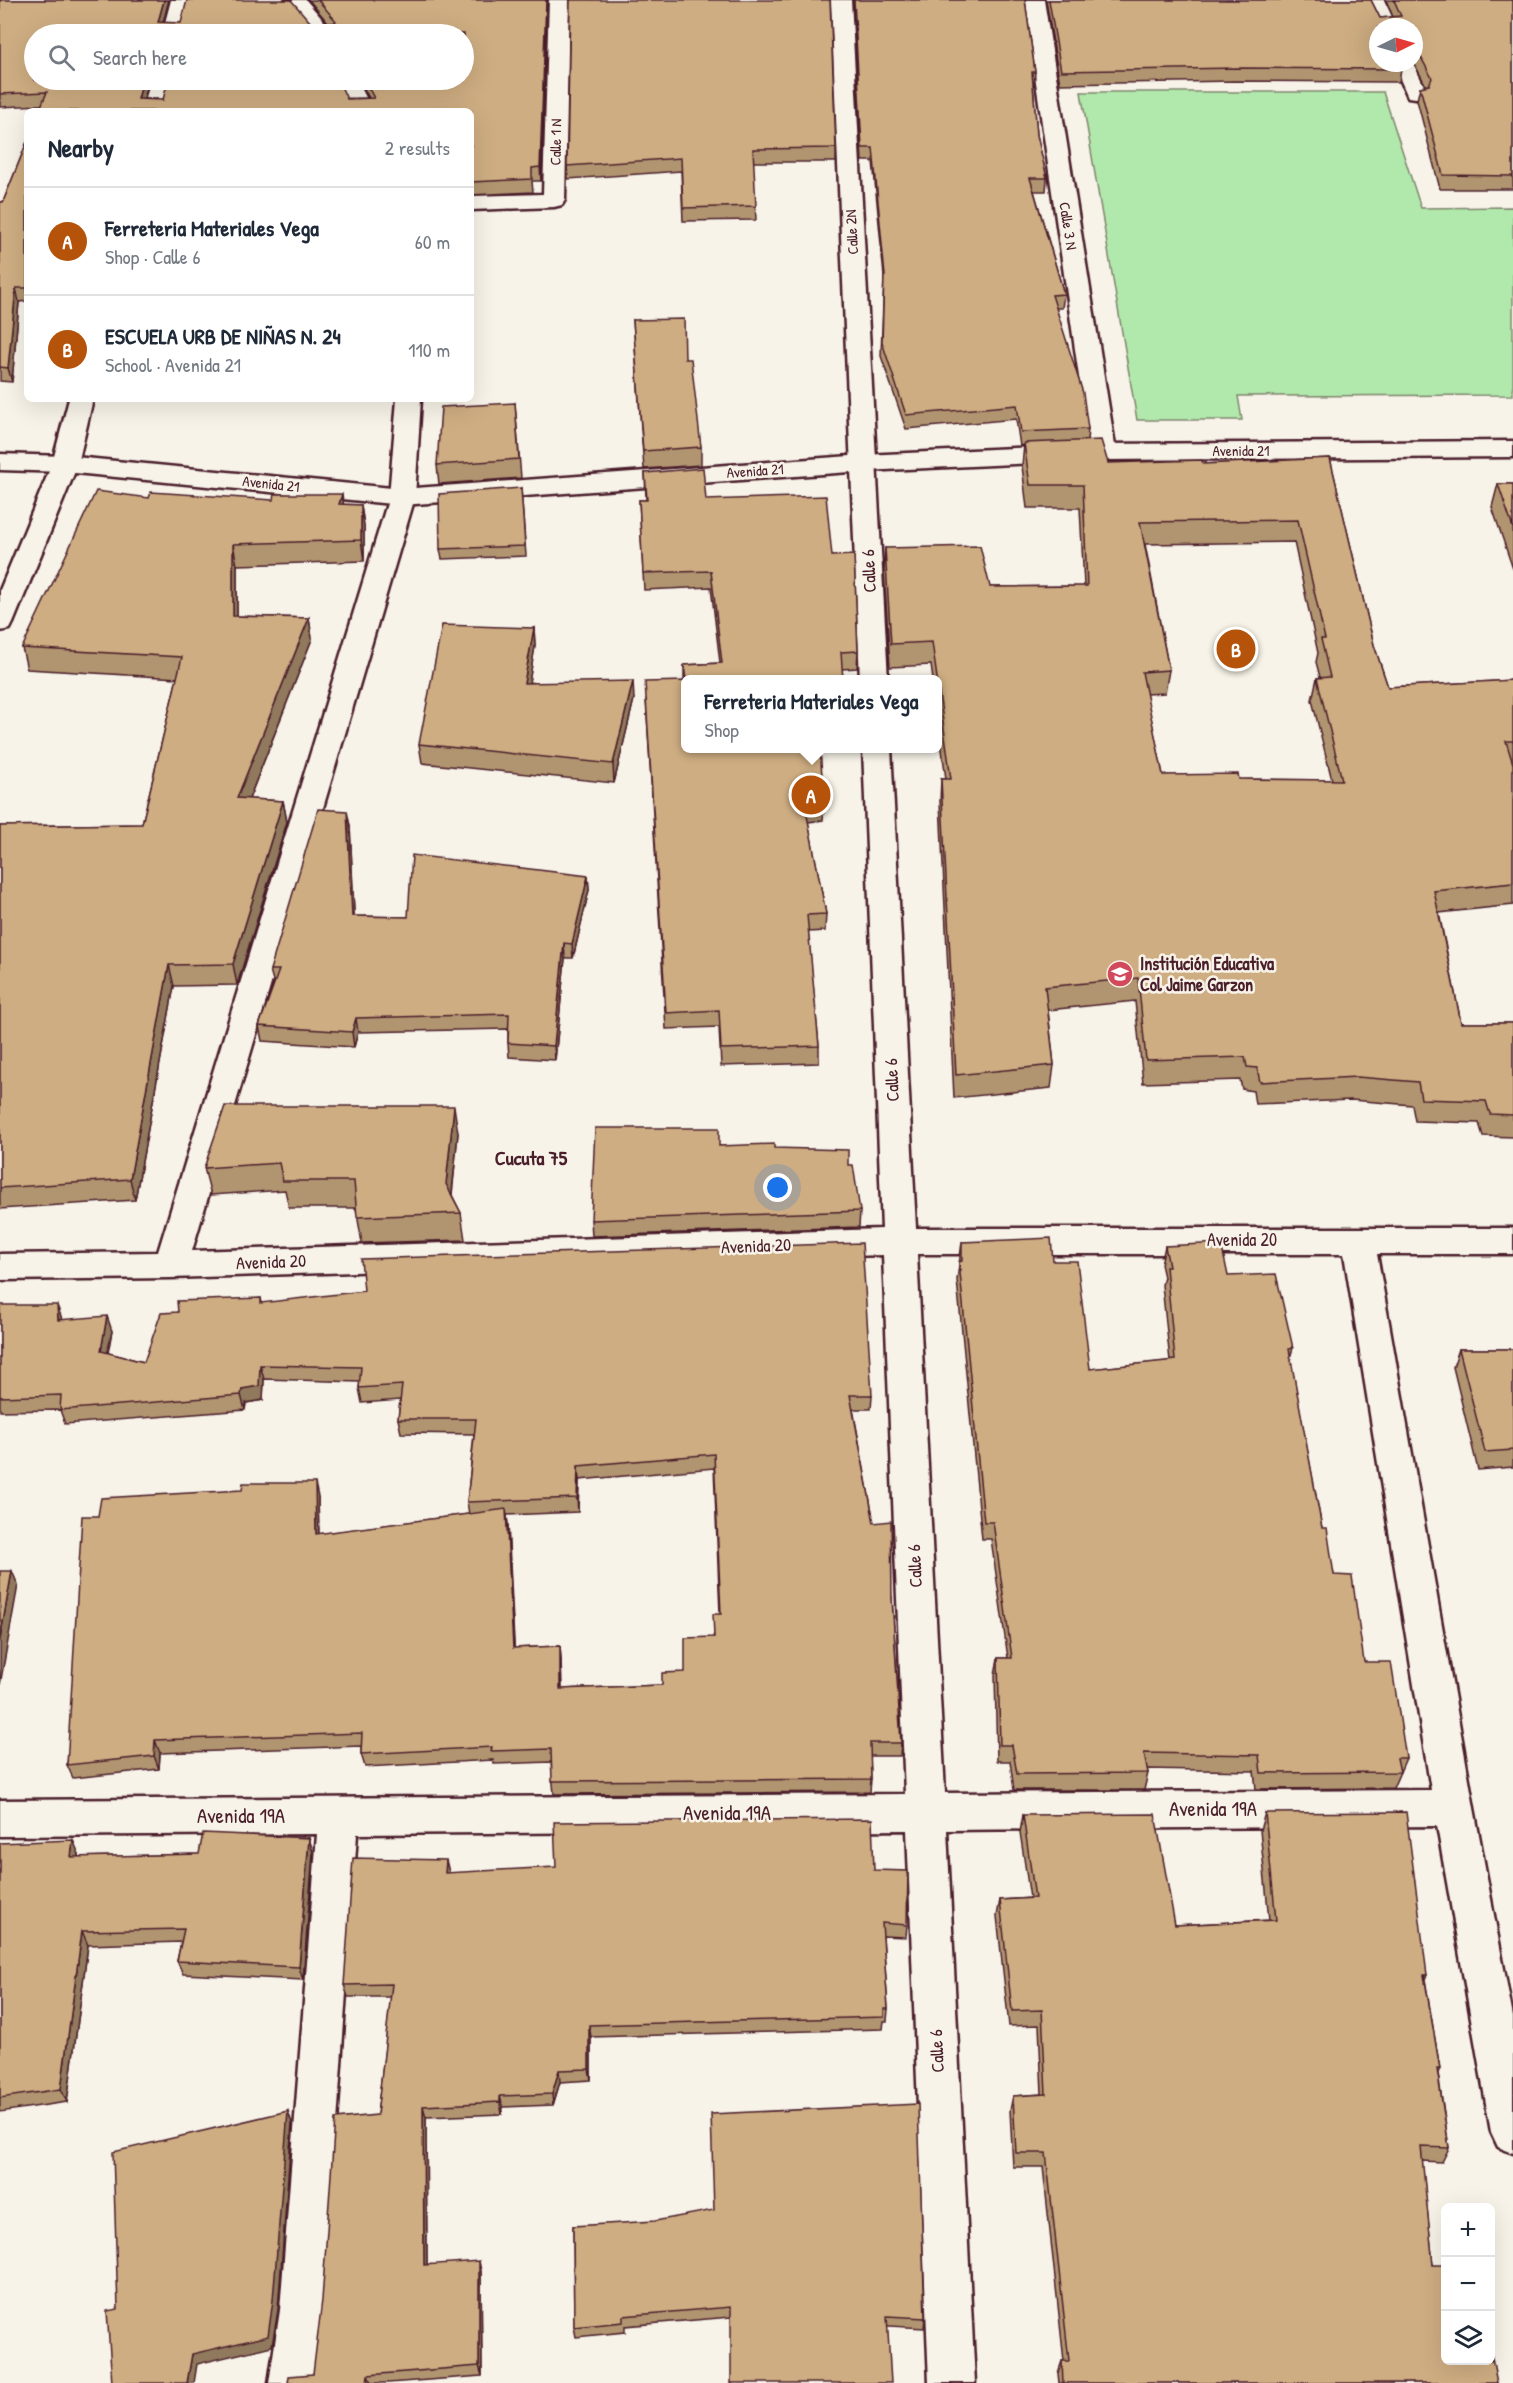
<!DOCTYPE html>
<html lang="en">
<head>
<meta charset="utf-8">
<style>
	body { margin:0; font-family:"Patrick Hand",sans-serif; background:#f2f2f3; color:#1f2937 }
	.controls { position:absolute; right:18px; bottom:18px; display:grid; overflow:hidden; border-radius:9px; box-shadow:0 6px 24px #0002 }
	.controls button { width:54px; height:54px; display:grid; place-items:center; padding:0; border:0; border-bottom:2px solid #e0e1e3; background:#fff; color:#1f2937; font:30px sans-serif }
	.compass { position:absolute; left:1369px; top:18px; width:54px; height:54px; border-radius:50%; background:#fff; box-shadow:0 6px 24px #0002; rotate:85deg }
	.you { position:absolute; left:778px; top:1188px; width:21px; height:21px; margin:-15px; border:4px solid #fff; border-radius:50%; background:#1a73e8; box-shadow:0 0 0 9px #1a73e833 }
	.badge { display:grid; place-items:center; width:39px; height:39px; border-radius:50%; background:#b45309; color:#fff; font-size:20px; font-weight:700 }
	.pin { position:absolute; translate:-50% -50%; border:3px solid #fff; box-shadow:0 2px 6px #0006 }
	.popup { position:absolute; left:681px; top:675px; width:261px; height:78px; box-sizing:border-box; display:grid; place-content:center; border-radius:9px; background:#fff; filter:drop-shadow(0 2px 4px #0005); font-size:20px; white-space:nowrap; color:#747a83 }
	.popup b { font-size:22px; color:#1f2937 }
	.popup::after { content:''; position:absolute; left:50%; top:100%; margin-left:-12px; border:12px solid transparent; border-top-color:#fff }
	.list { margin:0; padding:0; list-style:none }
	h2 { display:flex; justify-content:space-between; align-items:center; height:78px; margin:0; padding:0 24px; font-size:26px }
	h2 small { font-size:20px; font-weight:400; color:#747a83 }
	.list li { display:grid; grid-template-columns:39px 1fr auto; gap:18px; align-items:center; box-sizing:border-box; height:108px; padding:0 24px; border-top:2px solid #e0e1e3 }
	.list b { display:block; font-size:22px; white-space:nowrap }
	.list p { margin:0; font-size:20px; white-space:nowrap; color:#747a83 }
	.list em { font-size:20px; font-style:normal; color:#747a83 }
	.icon { flex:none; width:33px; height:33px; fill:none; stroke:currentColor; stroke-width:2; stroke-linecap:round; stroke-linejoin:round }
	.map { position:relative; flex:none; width:1513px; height:2383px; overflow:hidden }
	.search { position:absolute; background:#fff; box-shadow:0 6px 24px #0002; left:24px; top:24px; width:450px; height:66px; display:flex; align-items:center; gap:15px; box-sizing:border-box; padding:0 21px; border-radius:33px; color:#747a83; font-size:22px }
	.panel { position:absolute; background:#fff; box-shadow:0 6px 24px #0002; left:24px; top:108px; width:450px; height:294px; border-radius:9px }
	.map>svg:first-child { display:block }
	.green { fill:#b1e9ac; stroke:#7e846c; stroke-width:1.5 }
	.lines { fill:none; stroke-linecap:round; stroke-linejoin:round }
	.minor-casing { stroke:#4a1f2b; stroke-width:5 }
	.secondary-casing { stroke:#4a1f2b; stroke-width:5 }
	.minor { fill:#f7f3e8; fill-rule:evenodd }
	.secondary { fill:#f7f3e8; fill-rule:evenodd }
	.wall { fill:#b19570; stroke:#4a1f2b; stroke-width:1.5; fill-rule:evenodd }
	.shaded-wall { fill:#90795b; stroke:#4a1f2b; stroke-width:1.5 }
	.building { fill:#cead82; stroke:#4a1f2b; stroke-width:1.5; fill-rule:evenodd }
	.labels { text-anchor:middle; stroke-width:5; stroke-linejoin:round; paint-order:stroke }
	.far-street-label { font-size:15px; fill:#4a1f2b; stroke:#f7f3e8 }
	.street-label { font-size:18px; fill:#4a1f2b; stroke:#f7f3e8 }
	.poi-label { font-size:18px; font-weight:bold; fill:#4a1f2b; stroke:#f7f3e8; text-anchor:start }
	.neighbourhood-label { font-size:20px; font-weight:bold; fill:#4a1f2b; stroke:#f7f3e8 }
	.near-street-label { font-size:21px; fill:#4a1f2b; stroke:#f7f3e8 }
</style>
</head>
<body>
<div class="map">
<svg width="1513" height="2383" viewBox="0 0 1513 2383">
	<rect width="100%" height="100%" fill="#f7f3e8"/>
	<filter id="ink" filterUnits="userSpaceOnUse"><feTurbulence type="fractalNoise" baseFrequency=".0167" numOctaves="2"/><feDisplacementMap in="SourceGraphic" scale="12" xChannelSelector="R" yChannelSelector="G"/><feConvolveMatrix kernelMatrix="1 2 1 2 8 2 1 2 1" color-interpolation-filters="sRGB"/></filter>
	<g filter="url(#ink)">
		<path class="green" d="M 1081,92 L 1383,92 L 1421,208 L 1513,207 L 1513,395 L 1238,396 L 1242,420 L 1137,420 Z"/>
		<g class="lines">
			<defs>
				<path id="minor" d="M 171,0 L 191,0 L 182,34 L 162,34 Z
					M 285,0 L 306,0 L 335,34 L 314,34 Z
					M 549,0 L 569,0 L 565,200 L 562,205 L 554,207 L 471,210 L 471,196 L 543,194 Z
					M 831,0 L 851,0 L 888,680 L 860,680 Z
					M 1024,0 L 1044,0 L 1116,452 L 1112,457 L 1103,460 L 1094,457 L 1090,452 Z
					M 1364,0 L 1384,0 L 1397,27 L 1378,27 L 1378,29 Z
					M 1393,63 L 1413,63 L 1427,92 L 1424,97 L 1416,98 L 1408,97 Z
					M 151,80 L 172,80 L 164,111 L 142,111 Z
					M 336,80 L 357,80 L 373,111 L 351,111 Z
					M 69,399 L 93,399 L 78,464 L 13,623 L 10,629 L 0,631 L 0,590 L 52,464 Z
					M 397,399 L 421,399 L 415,497 L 192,1251 L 882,1229 L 863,748 L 891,748 L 916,1228 L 1513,1228 L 1513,1254 L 1377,1254 L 1474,1808 L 1513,2017 L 1513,2153 L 1498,2147 L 1491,2132 L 1437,1826 L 947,1830 L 975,2383 L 929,2383 L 907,1830 L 357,1834 L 324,2310 L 315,2383 L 269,2383 L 280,2310 L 317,1834 L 0,1836 L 0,1800 L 905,1794 L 883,1255 L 171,1278 L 0,1280 L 0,1254 L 158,1252 L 389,497 ZM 917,1254 L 1344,1254 L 1431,1790 L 945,1793 Z"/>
				<path id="secondary" d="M 1513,441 L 1513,457 L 1103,460 L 864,471 L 402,505 L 65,472 L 0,470 L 0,454 L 65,456 L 402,489 L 864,455 L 1103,444 Z"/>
			</defs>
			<use href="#minor" class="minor-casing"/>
			<use href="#secondary" class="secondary-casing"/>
			<use href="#minor" class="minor"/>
			<use href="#secondary" class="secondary"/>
		</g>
		<path class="wall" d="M 0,0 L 169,0 L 163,23 L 328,23 L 309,0 L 547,0 L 541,181 L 532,181 L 533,192 L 471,195 L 471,111 L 41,105 L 0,107 ZM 34,34 L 464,34 L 464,80 L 359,80 L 369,98 L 144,99 L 149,80 L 34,80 Z
			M 570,0 L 836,148 L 836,162 L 753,162 L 756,220 L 683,221 L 681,171 L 568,179 L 567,166 Z
			M 853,0 L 1025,0 L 1035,72 L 1034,85 L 1033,85 L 1037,135 L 1047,178 L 1046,191 L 1034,191 L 1064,294 L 1062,308 L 1056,308 L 1088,429 L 1087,441 L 1108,463 L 1203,464 L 1330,458 L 1374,645 L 1388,687 L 1513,680 L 1513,905 L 1439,913 L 1461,1023 L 1513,1023 L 1513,1137 L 1483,1136 L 1479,1123 L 1415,1121 L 1412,1105 L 1351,1100 L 1255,1104 L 1253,1091 L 1242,1089 L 1240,1080 L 1143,1083 L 1135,1001 L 1048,1010 L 1054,1065 L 1051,1088 L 954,1098 L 940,802 L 941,779 L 946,779 L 937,713 L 937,680 L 933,680 L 931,665 L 890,667 L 884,571 L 885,548 L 990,587 L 1084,586 L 1080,508 L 1027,508 L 1022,466 L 1024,445 L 1020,446 L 1016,419 L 906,429 L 881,356 L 884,276 L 873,161 L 862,161 ZM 1294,542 L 1318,653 L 1316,662 L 1320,677 L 1317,678 L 1312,700 L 1332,780 L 1239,779 L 1163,775 L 1146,694 L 1165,693 L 1169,670 L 1145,544 Z
			M 1046,0 L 1371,0 L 1380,18 L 1393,17 L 1386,0 L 1513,0 L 1513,189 L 1440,189 L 1417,100 L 1420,87 L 1426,86 L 1414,63 L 1414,27 L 1378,27 L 1401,69 L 1399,82 L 1235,81 L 1060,84 Z
			M 27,142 L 27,301 L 19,302 L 12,382 L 0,381 L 0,202 L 3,202 Z
			M 633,320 L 685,359 L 701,447 L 701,465 L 644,469 Z
			M 515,403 L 521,478 L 439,484 L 437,465 Z
			M 645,473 L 832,556 L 858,651 L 857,668 L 842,669 L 843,680 L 685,680 L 685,748 L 824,804 L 823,820 L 808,822 L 826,914 L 825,931 L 808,932 L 819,1046 L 819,1063 L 721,1066 L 719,1027 L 666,1029 L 646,699 L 684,681 L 684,665 L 720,663 L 711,587 L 644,590 L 639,500 L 646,500 Z
			M 1498,484 L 1513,484 L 1513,569 L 1492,507 Z
			M 521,488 L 526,556 L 442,559 L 440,549 Z
			M 149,498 L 361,505 L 364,526 L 364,561 L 237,565 L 237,616 L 309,618 L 312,639 L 249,799 L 283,801 L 287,822 L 237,985 L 174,986 L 135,1200 L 0,1209 L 0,826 L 142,824 L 177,678 L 27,669 L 22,648 Z
			M 534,628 L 535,646 L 529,682 L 634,699 L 614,783 L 422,763 L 419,744 Z
			M 350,826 L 354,916 L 408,917 L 588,876 L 589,890 L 573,958 L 565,958 L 555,1060 L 509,1057 L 508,1043 L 508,1029 L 358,1032 L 354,1047 L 262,1041 L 259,1026 L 274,984 L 270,970 Z
			M 458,1133 L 452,1195 L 461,1213 L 465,1240 L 362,1243 L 356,1208 L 289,1208 L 285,1190 L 211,1195 L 204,1168 Z
			M 720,1146 L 774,1148 L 860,1211 L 859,1227 L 592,1236 L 591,1220 Z
			M 962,1242 L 1053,1261 L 1090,1369 L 1170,1361 L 1162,1285 L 1164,1277 L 1161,1264 L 1165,1246 L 1228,1276 L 1293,1348 L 1290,1358 L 1322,1528 L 1334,1575 L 1364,1662 L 1406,1758 L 1393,1788 L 1256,1789 L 1254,1771 L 1147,1769 L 1148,1773 L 1144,1790 L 1014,1790 L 1010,1761 L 997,1761 L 995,1675 L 998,1658 L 1008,1658 L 991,1539 L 982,1539 L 957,1280 Z
			M 261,1298 L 262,1303 L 872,1395 L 871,1409 L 853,1409 L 874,1523 L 892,1598 L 901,1743 L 900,1756 L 870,1756 L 871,1779 L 870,1792 L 554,1794 L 551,1762 L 494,1764 L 493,1760 L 365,1767 L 361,1754 L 361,1746 L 160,1753 L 159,1769 L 73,1778 L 67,1765 L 98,1516 L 318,1497 L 319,1534 L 469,1514 L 467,1502 L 474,1434 L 401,1433 L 398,1419 L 400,1400 L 362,1403 L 359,1388 L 360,1382 L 264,1379 L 263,1400 L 246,1403 L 245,1410 L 65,1424 L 60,1410 L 0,1411 L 0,1305 L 112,1331 L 108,1353 L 144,1362 L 178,1312 ZM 714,1468 L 720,1614 L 713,1637 L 685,1672 L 662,1685 L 562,1689 L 561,1660 L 560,1646 L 514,1648 L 507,1515 L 578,1512 L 579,1480 Z
			M 1459,1349 L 1513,1349 L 1513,1467 L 1478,1470 L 1453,1367 Z
			M 1265,1813 L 1427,1975 L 1425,1979 L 1440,2069 L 1438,2073 L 1449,2148 L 1442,2162 L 1422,2161 L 1433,2265 L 1497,2383 L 1059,2383 L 1058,2373 L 1062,2361 L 1064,2361 L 1043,2167 L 1013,2167 L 1010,2110 L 1013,2096 L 1042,2094 L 1039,2025 L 1009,2026 L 997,1916 L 1000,1900 L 1030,1898 L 1020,1832 L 1023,1815 L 1175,1925 L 1269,1920 L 1260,1830 Z
			M 309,1838 L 313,1853 L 303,1980 L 183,1974 L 177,1961 L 181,1942 L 88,1945 L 67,2102 L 0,2112 L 0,1843 L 79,1854 L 79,1857 L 199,1854 Z
			M 874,1870 L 907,1925 L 906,1937 L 883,1936 L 888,2009 L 887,2021 L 884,2021 L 883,2029 L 591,2037 L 591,2080 L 560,2082 L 553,2105 L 503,2107 L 502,2114 L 426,2117 L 427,2264 L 481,2271 L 482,2376 L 388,2383 L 288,2383 L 313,2374 L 377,2115 L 391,1997 L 348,1997 L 344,1985 L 449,1873 Z
			M 573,2226 L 925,2318 L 924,2328 L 731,2317 L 625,2326 L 625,2332 L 576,2337 L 574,2327 Z"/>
		<path class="shaded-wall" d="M 164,0 L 169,0 L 160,34 L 158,22 Z
			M 546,0 L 547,0 L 541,181 L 540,167 Z
			M 143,80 L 149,80 L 141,111 L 138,99 Z
			M 16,288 L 19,302 L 12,382 L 8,368 Z
			M 342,494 L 345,515 L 339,504 Z
			M 361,505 L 364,526 L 364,561 L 361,540 Z
			M 233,544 L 237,565 L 237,637 L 233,616 Z
			M 309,618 L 312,639 L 241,819 L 237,798 Z
			M 534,628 L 535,646 L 526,701 L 524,683 Z
			M 633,681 L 634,699 L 614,783 L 613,764 Z
			M 283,801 L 287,822 L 237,985 L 233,964 Z
			M 347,811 L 350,826 L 355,931 L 352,916 Z
			M 588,876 L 589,890 L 573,958 L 572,944 Z
			M 564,943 L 565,958 L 555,1060 L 554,1046 Z
			M 169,965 L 174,986 L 135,1200 L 130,1179 Z
			M 356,1018 L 358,1032 L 354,1047 L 352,1032 Z
			M 454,1106 L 458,1133 L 450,1211 L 446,1184 Z
			M 57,1305 L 62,1319 L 58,1320 Z
			M 107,1316 L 112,1331 L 105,1365 L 101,1351 Z
			M 260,1365 L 264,1379 L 263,1400 L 246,1403 L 245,1410 L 241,1395 L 242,1389 Z
			M 578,1466 L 579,1480 L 578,1512 L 577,1498 Z
			M 315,1483 L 318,1497 L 319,1548 L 316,1534 Z
			M 506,1509 L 508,1523 L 515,1662 L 513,1648 Z
			M 12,1571 L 18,1585 L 0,1685 L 0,1639 Z
			M 560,1646 L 561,1660 L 562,1702 L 560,1689 Z
			M 155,1740 L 160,1753 L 159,1769 L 154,1756 Z
			M 309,1838 L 313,1853 L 303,1980 L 299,1967 Z
			M 73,1840 L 79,1854 L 77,1871 L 71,1857 Z
			M 446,1860 L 449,1872 L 448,1886 L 445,1873 Z
			M 82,1931 L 88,1945 L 67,2102 L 61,2089 Z
			M 589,2025 L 591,2037 L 591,2080 L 589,2069 Z
			M 559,2070 L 560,2082 L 553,2105 L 552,2094 Z
			M 500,2096 L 503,2107 L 502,2114 L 500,2102 Z
			M 423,2106 L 426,2117 L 427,2275 L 424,2265 Z
			M 288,2111 L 292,2123 L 278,2310 L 272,2346 L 197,2364 L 194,2383 L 187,2383 L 192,2354 Z
			M 479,2261 L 481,2271 L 482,2376 L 479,2366 Z
			M 368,2375 L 371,2383 L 367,2383 Z"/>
		<path class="building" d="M 0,0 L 164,0 L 158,22 L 181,23 L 187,0 L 291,0 L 311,23 L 333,23 L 336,21 L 318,0 L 546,0 L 540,167 L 532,168 L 532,179 L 471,182 L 471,111 L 39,111 L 47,92 L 0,94 ZM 34,34 L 464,34 L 464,80 L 364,80 L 374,98 L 347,99 L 338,80 L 168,80 L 163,100 L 138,99 L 143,80 L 34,80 Z
			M 570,0 L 830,0 L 836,148 L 753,149 L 756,206 L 683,208 L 681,158 L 567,166 Z
			M 854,0 L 1025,0 L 1035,72 L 1032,72 L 1037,135 L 1047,178 L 1030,178 L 1064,294 L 1052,295 L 1083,393 L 1088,429 L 1021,432 L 1017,405 L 906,415 L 882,342 L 884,276 L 885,276 L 873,148 L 862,148 Z
			M 1049,0 L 1371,0 L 1380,18 L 1401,16 L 1394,0 L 1513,0 L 1513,176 L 1443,175 L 1420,87 L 1429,85 L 1432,78 L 1416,48 L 1414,48 L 1414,27 L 1378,27 L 1378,63 L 1399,63 L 1401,69 L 1237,68 L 1061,71 Z
			M 27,142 L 27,288 L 16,288 L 8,368 L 0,367 L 0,202 L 3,202 Z
			M 684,319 L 685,359 L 691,359 L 701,447 L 643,451 L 633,320 Z
			M 515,403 L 519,459 L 437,465 L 441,407 Z
			M 1101,440 L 1108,463 L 1202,460 L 1203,464 L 1330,458 L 1374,645 L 1388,687 L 1513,680 L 1513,741 L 1506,741 L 1513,764 L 1513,883 L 1434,891 L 1461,1023 L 1513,1023 L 1513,1115 L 1490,1114 L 1486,1101 L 1421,1099 L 1418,1082 L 1357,1077 L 1260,1082 L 1257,1068 L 1247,1067 L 1245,1057 L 1146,1060 L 1138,978 L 1045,987 L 1054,1065 L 956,1075 L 941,779 L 951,779 L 932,642 L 891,644 L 885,548 L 980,546 L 990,587 L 1087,586 L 1083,485 L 1030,485 L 1024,443 ZM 1298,520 L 1325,639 L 1321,639 L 1330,677 L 1317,678 L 1342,780 L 1239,779 L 1238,774 L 1163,775 L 1142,672 L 1169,670 L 1140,522 Z
			M 703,468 L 706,500 L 826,496 L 832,556 L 854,555 L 858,651 L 841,652 L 843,680 L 686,680 L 684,665 L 722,663 L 711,571 L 643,573 L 639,500 L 647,500 L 645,473 Z
			M 1498,484 L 1513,484 L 1513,528 Z
			M 521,488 L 525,546 L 440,549 L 439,494 Z
			M 96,491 L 149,498 L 151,492 L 273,500 L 274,494 L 342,494 L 339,504 L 361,505 L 361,540 L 233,544 L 233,616 L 309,618 L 237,798 L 283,801 L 233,964 L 169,965 L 130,1179 L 0,1188 L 0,826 L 142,824 L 182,657 L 22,648 Z
			M 442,625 L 534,628 L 524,683 L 633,681 L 613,764 L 419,744 Z
			M 685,681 L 685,748 L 820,748 L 824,804 L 805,805 L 826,914 L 807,915 L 819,1046 L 721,1049 L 719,1010 L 666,1013 L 645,682 Z
			M 318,809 L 347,811 L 352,916 L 408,917 L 412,855 L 588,876 L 572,944 L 564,943 L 554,1046 L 508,1043 L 509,1014 L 356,1018 L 352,1032 L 259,1026 L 279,970 L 270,970 Z
			M 225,1106 L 454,1106 L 446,1184 L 461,1213 L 357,1217 L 354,1181 L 283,1181 L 279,1163 L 204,1168 Z
			M 595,1128 L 719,1128 L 719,1146 L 774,1144 L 774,1148 L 848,1150 L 848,1165 L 853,1165 L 860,1211 L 591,1220 Z
			M 1051,1238 L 1053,1261 L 1077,1261 L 1090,1369 L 1175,1360 L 1166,1267 L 1169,1267 L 1165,1246 L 1221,1243 L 1228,1276 L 1276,1274 L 1293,1348 L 1289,1349 L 1322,1528 L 1327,1528 L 1334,1575 L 1352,1576 L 1364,1662 L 1391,1662 L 1406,1758 L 1397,1758 L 1400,1772 L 1261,1773 L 1259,1755 L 1144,1753 L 1148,1773 L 1017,1774 L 1012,1745 L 1000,1745 L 998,1658 L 1012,1658 L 993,1522 L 984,1522 L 959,1262 L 962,1261 L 962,1242 Z
			M 862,1243 L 872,1395 L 850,1395 L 874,1523 L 891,1521 L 892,1598 L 901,1743 L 870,1743 L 871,1779 L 552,1781 L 551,1749 L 491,1751 L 492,1747 L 361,1754 L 362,1733 L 155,1740 L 154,1756 L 67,1765 L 82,1516 L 98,1516 L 101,1498 L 242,1490 L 243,1483 L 315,1483 L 316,1534 L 506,1509 L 513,1648 L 560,1646 L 560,1689 L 662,1685 L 662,1673 L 685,1672 L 685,1638 L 714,1637 L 713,1614 L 721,1614 L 714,1454 L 578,1466 L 577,1498 L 467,1502 L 476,1419 L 398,1419 L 402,1385 L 359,1388 L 361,1367 L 260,1365 L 259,1386 L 242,1389 L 241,1395 L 60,1410 L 61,1395 L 0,1397 L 0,1305 L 57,1305 L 58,1320 L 107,1316 L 101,1351 L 144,1362 L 161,1313 L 178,1312 L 177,1301 L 261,1298 L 261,1303 L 364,1291 L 361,1259 Z
			M 1459,1349 L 1513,1349 L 1513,1450 L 1485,1452 Z
			M 0,1571 L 12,1571 L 0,1639 Z
			M 1406,1812 L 1427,1975 L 1424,1975 L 1440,2069 L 1437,2069 L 1449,2148 L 1421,2147 L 1433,2265 L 1446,2265 L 1446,2361 L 1491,2361 L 1491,2352 L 1497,2383 L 1063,2383 L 1062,2361 L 1069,2361 L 1046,2153 L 1016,2153 L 1013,2096 L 1046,2094 L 1042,2010 L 1012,2011 L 1000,1900 L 1035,1898 L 1023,1815 L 1155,1814 L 1175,1925 L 1276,1920 L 1265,1813 Z
			M 872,1819 L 874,1870 L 908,1871 L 907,1925 L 882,1923 L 888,2009 L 884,2009 L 884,2017 L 589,2025 L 589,2069 L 559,2070 L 552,2094 L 500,2096 L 500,2102 L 423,2106 L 424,2265 L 479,2261 L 479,2366 L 368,2375 L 367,2383 L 288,2383 L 289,2376 L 313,2374 L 322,2300 L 335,2119 L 377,2115 L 392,1984 L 344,1985 L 353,1858 L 446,1860 L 445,1873 L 556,1867 L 554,1822 Z
			M 203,1833 L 309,1838 L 299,1967 L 177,1961 L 184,1929 L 82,1931 L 61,2089 L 0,2098 L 0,1843 L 73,1840 L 71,1857 L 199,1854 Z
			M 918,2104 L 925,2318 L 887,2316 L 891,2383 L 731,2383 L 731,2307 L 623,2316 L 623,2322 L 574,2327 L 573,2226 L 655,2221 L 714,2210 L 711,2114 Z
			M 288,2111 L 273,2300 L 268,2336 L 192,2354 L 187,2383 L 112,2383 L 107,2311 L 118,2309 L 113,2152 Z"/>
	</g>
	<defs>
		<symbol id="school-disc" viewBox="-11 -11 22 22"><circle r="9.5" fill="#d1495b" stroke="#f7f3e8"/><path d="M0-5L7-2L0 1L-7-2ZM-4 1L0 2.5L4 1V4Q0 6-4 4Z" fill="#fff"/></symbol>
	</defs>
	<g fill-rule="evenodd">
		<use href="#school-disc" x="1105" y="959" width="30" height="30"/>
	</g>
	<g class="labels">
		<g class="far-street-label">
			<text transform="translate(556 142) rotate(-89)" y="5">Calle 1 N</text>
			<text transform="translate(1068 226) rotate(81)" y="5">Calle 3 N</text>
			<text transform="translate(852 232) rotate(-93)" y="5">Calle 2N</text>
			<text x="1241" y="456">Avenida 21</text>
			<text transform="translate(755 471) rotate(-4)" y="5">Avenida 21</text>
			<text transform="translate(271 484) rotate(6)" y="5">Avenida 21</text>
		</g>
		<g class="street-label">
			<text transform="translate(869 571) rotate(-93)" y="6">Calle 6</text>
			<text transform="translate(892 1080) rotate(-93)" y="6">Calle 6</text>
			<text x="1242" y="1246">Avenida 20</text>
			<text transform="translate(756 1246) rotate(-2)" y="6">Avenida 20</text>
			<text transform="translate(271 1262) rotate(-2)" y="6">Avenida 20</text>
			<text transform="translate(915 1566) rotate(-93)" y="6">Calle 6</text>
			<text transform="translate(937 2051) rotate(-93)" y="6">Calle 6</text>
		</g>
		<g class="poi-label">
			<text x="1140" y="970">Institución Educativa<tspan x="1140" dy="21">Col Jaime Garzon</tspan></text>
		</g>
		<g class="neighbourhood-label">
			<text x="531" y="1165">Cucuta 75</text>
		</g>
		<g class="near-street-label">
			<text x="1213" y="1816">Avenida 19A</text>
			<text x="727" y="1820">Avenida 19A</text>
			<text x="241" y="1823">Avenida 19A</text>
		</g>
	</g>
</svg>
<div class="controls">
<button>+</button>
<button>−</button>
<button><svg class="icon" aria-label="layers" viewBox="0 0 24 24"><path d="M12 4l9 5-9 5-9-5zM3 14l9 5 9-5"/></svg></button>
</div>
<svg class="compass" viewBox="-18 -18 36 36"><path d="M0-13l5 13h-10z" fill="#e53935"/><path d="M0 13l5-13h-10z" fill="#747a83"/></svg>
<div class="you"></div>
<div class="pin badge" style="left:811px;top:795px">A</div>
<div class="popup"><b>Ferreteria Materiales Vega</b>Shop</div>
<div class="pin badge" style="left:1236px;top:649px">B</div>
<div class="search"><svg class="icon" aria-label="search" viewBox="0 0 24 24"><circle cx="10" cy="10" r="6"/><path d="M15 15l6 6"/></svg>Search here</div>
<section class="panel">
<h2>Nearby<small>2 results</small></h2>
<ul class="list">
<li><span class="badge">A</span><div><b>Ferreteria Materiales Vega</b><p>Shop · Calle 6</p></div><em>60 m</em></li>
<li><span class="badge">B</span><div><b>ESCUELA URB DE NIÑAS N. 24</b><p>School · Avenida 21</p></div><em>110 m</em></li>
</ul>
</section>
</div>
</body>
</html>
